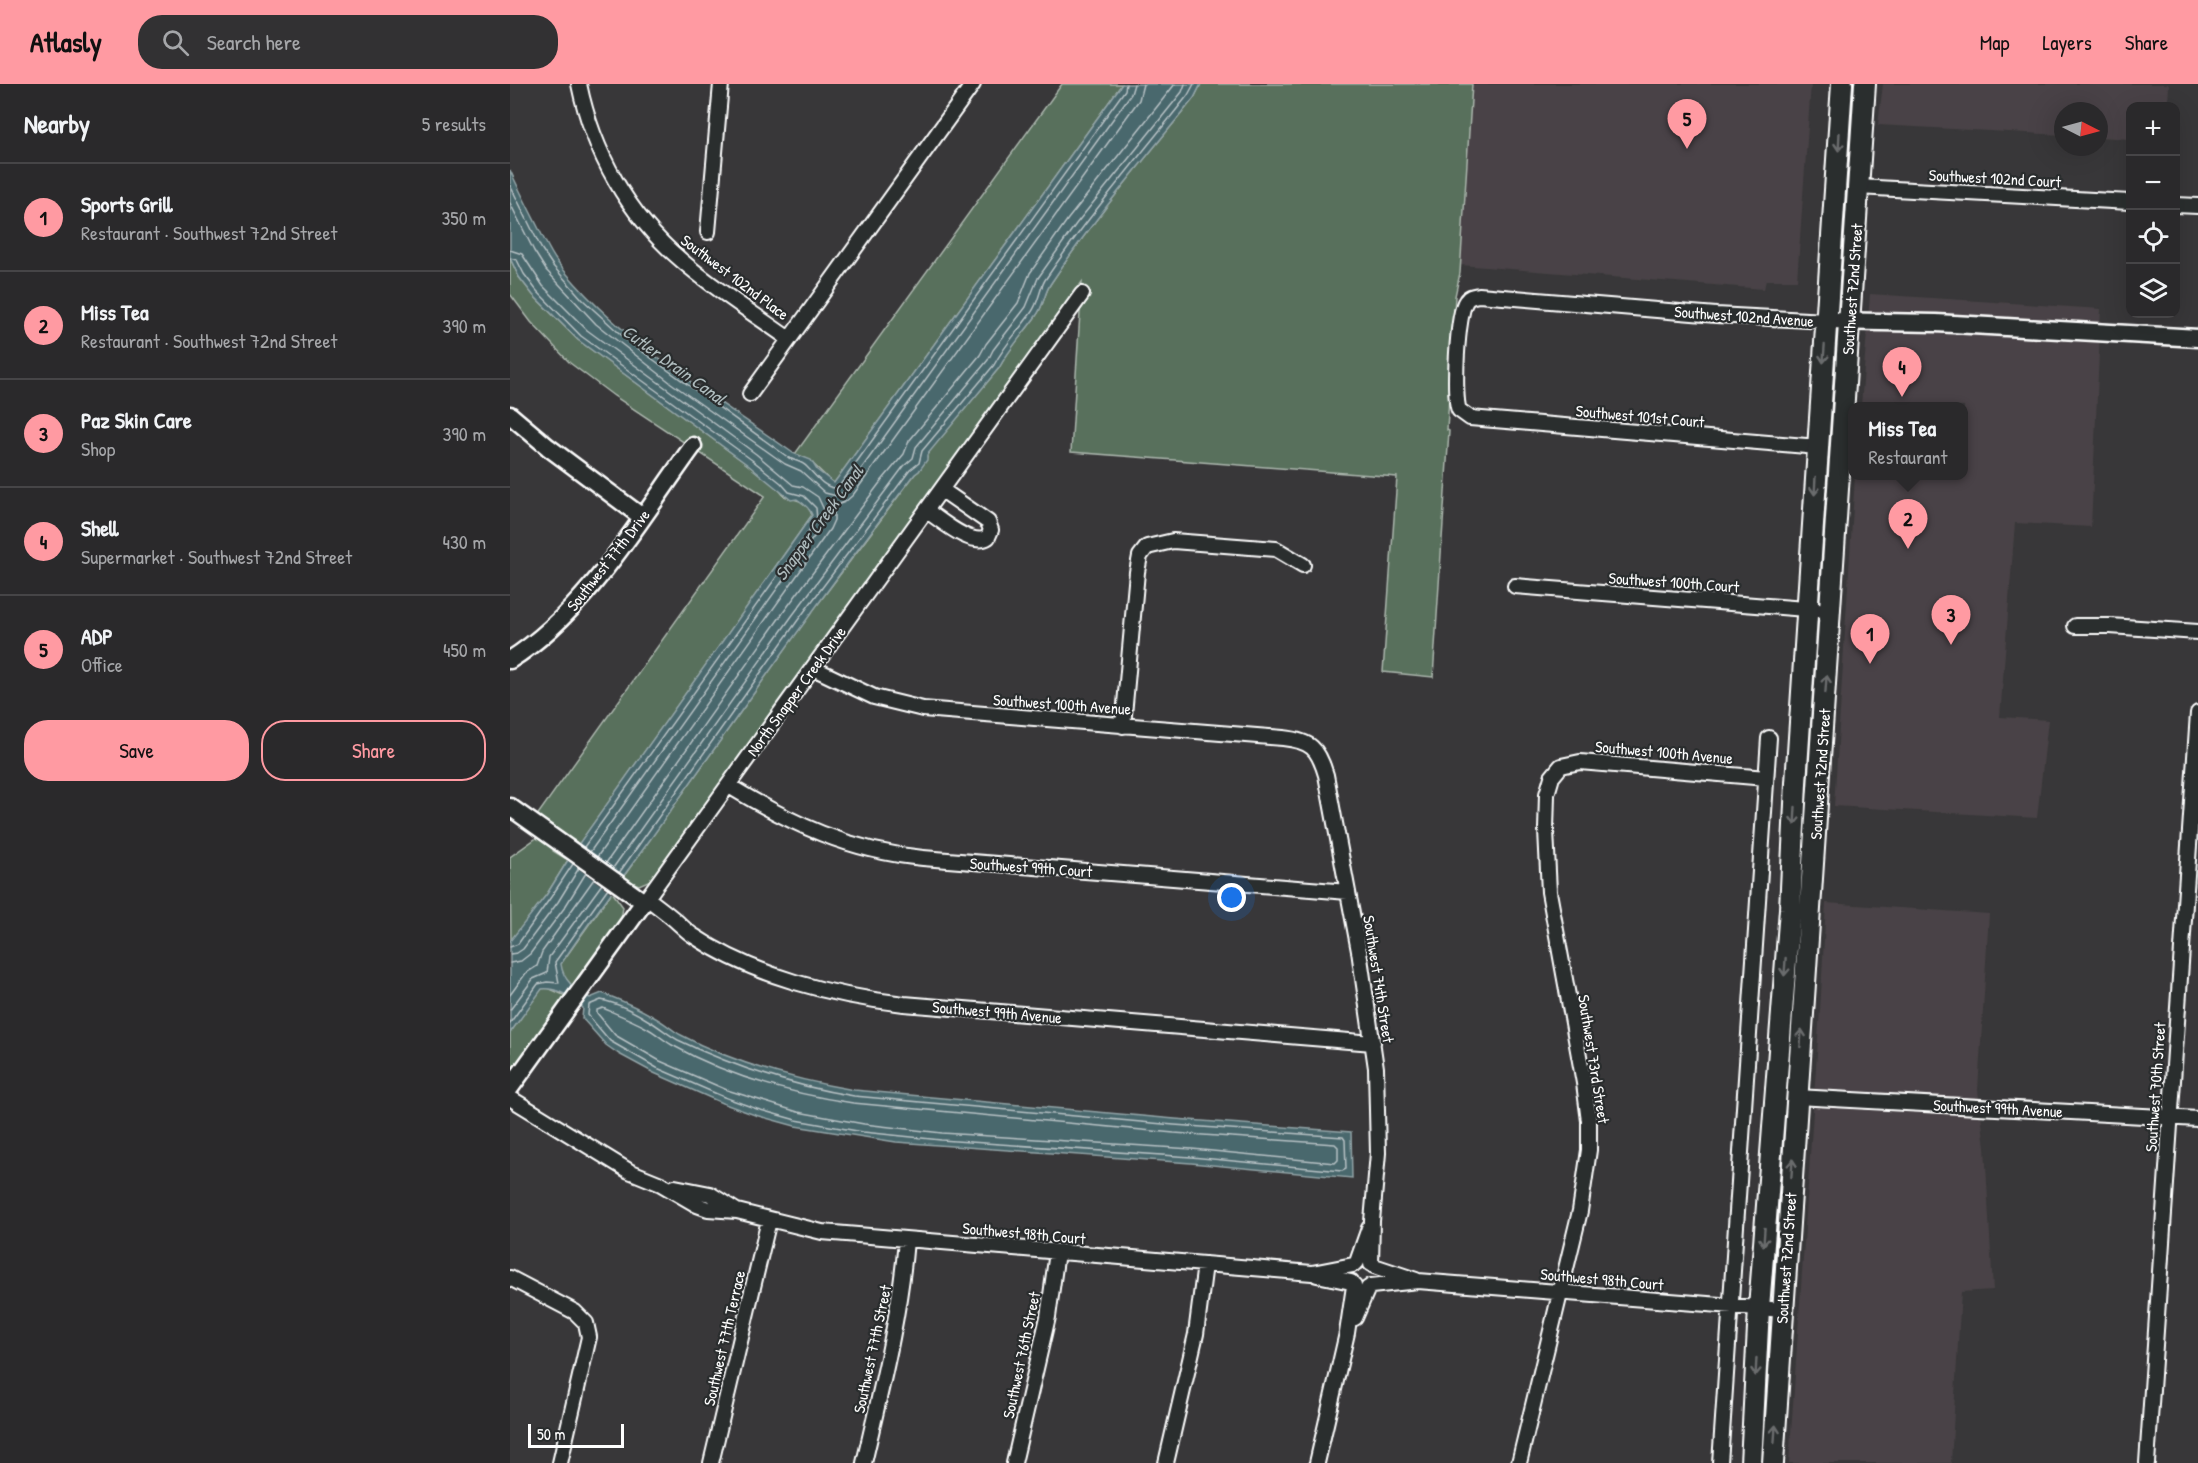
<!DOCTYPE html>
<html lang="en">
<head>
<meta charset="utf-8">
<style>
	body { margin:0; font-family:"Patrick Hand",sans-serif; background:#323133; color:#f1f3f6 }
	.controls { position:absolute; right:18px; top:18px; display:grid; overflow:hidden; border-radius:12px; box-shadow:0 6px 24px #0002 }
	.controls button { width:54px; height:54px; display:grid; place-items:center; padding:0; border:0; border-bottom:2px solid #464547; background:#2a292b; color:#f1f3f6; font:30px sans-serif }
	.compass { position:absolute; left:1544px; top:18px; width:54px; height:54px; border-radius:50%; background:#2a292b; box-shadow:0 6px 24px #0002; rotate:96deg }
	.scale { position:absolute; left:18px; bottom:15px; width:96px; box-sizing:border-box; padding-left:6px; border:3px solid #fff; border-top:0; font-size:16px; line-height:21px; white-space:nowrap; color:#fff; -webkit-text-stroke:4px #2a2d2e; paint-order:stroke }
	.you { position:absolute; left:722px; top:814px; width:21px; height:21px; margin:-15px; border:4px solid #fff; border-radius:50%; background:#1a73e8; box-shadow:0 0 0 9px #1a73e833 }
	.badge { display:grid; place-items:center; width:39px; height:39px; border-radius:50%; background:#ff9aa2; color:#111; font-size:20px; font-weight:700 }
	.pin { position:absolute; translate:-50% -50px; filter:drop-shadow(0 2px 3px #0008) }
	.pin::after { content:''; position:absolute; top:32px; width:21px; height:18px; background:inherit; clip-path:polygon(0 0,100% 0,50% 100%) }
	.popup { position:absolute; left:1338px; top:318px; width:120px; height:78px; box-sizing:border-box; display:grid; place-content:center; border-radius:12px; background:#2a292b; filter:drop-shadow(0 2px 4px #0005); font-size:20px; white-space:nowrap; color:#a5a6a9 }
	.popup b { font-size:22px; color:#f1f3f6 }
	.popup::after { content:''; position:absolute; left:50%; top:100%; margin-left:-12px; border:12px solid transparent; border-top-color:#2a292b }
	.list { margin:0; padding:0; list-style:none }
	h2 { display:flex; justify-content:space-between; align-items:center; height:78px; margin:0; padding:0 24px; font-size:26px }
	h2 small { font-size:20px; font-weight:400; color:#a5a6a9 }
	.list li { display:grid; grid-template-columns:39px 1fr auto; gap:18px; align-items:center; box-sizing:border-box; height:108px; padding:0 24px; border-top:2px solid #464547 }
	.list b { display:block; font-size:22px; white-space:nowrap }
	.list p { margin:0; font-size:20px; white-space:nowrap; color:#a5a6a9 }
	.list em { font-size:20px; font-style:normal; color:#a5a6a9 }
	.actions { display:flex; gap:12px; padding:18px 24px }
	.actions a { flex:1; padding:14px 0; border:2px solid #ff9aa2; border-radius:24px; text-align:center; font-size:21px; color:#ff9aa2 }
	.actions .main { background:#ff9aa2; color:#111 }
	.icon { flex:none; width:33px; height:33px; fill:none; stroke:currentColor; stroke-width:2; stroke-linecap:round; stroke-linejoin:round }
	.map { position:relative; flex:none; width:1688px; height:1379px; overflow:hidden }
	header { display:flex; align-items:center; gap:36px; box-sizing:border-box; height:84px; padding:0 30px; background:#ff9aa2; color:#111 }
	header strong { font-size:28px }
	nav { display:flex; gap:33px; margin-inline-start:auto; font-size:21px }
	.search { width:420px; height:54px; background:#323133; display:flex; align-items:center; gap:15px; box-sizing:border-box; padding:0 21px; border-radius:24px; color:#a5a6a9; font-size:22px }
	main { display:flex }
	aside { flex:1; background:#2a292b }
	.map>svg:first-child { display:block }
	.built { fill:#494346 }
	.green { fill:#586f5c; stroke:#acb7ae; stroke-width:1.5 }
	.water { fill:#4a676d; stroke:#92a4a7; stroke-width:1.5 }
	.pier { fill:#383739 }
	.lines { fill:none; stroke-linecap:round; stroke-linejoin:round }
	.shore { stroke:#b7c2c5; stroke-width:1.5 }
	.minor-casing { stroke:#fff; stroke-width:18 }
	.tertiary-casing { stroke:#fff; stroke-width:21 }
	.secondary-casing { stroke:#fff; stroke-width:24 }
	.minor { stroke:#2a2d2e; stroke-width:14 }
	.tertiary { stroke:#2a2d2e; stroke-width:16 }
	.secondary { stroke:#2a2d2e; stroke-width:20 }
	.oneway { stroke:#6a6c6d }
	.labels { text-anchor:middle; stroke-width:4.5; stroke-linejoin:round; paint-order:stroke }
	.street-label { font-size:16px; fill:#fff; stroke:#2a2d2e }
	.water-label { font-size:18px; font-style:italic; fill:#aebbbd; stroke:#2a2d2e }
</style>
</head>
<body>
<header>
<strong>Atlasly</strong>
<div class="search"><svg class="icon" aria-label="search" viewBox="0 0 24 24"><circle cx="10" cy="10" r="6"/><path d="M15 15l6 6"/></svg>Search here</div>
<nav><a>Map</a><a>Layers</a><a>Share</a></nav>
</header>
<main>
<aside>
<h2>Nearby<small>5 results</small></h2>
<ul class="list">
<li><span class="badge">1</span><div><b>Sports Grill</b><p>Restaurant · Southwest 72nd Street</p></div><em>350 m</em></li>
<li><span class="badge">2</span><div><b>Miss Tea</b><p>Restaurant · Southwest 72nd Street</p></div><em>390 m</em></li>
<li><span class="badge">3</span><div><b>Paz Skin Care</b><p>Shop</p></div><em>390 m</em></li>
<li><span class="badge">4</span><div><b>Shell</b><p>Supermarket · Southwest 72nd Street</p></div><em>430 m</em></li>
<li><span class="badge">5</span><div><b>ADP</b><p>Office</p></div><em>450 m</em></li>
</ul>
<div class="actions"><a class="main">Save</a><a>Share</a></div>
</aside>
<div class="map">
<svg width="1688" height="1379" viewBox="0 0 1688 1379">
	<rect width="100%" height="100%" fill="#383739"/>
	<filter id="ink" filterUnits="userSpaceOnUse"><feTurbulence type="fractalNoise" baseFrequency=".0167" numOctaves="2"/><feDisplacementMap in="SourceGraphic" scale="12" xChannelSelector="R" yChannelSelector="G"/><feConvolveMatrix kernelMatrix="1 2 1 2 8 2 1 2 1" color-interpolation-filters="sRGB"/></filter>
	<g filter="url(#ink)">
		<path class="built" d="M 962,0 L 1301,0 L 1287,196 L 1256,196 L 1254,205 L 950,181 Z
			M 1373,0 L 1659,0 L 1658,22 L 1620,22 L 1620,55 L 1589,53 L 1589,27 L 1553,27 L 1553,51 L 1368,41 Z
			M 1360,210 L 1591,225 L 1581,443 L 1505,439 L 1490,633 L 1538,636 L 1527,734 L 1324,722 L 1345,392 L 1454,392 L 1454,322 L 1351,322 Z
			M 1316,819 L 1479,830 L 1468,1006 L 1475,1063 L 1483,1206 L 1451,1208 L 1441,1379 L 1279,1379 L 1311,911 Z"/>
		<path class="green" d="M 552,0 L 612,0 L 324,399 C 310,389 302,374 285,370 Z
			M 691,0 L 962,0 L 950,189 L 945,212 L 937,346 L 939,347 L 923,593 L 873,588 L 887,393 L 561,368 L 572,198 L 143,795 L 129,801 L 114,795 L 114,792 L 293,540 L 405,390 L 409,387 L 417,374 L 416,371 L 489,284 C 499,265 514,249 526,232 C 534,222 534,209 541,199 C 584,134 635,75 684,14 Z
			M 0,174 L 9,193 L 23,211 L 68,256 L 238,381 L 268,404 L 274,412 L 290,417 L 299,424 L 302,431 L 69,760 L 65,757 L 63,759 L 26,733 L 255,412 L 104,312 L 60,279 L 21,238 L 0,210 Z
			M 28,753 L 44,763 L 43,767 L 58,776 L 37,810 L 1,858 L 0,773 Z
			M 102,808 L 113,823 L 111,836 L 86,873 L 84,872 L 63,901 L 61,901 L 54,893 L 50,881 Z
			M 32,904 L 38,904 L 56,912 L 0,993 L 0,949 Z"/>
		<path class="water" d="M 612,0 L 691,0 L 684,14 C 635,75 584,134 541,199 C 534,209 534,222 526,232 C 514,249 499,265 489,284 L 417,371 L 417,376 L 409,387 L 405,390 C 318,503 236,620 154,736 C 120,785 83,831 51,880 C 53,897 66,906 80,914 L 92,909 C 109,916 126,922 142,932 C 152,937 160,944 169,950 C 223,979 285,996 344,1006 L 665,1035 L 841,1048 L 842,1094 L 681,1079 L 386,1058 L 285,1042 L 245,1031 L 212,1019 L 144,989 L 109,970 L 96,961 L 72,934 L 73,924 C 63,914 47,903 32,905 L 0,949 L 0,857 L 37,810 L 63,768 L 302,431 C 300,424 293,419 287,415 L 281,416 L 238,381 L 68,256 L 23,211 L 9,193 L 0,174 L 0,86 C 10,108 21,129 32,151 C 37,161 41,170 48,179 C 109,257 203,312 283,369 L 301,376 L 307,386 L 324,399 Z"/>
		<path class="pier" d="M 67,758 L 115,793 L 103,810 L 55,775 Z"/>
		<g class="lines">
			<path class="shore" d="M 0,101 L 31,164 L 43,182 L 73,216 L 119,258 L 279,374 C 285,377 293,378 297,383 C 305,391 313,403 325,404 L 330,401 L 615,6 L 616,0
				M 0,119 L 24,167 L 36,186 L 86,240 L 161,299 L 275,380 L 291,387 L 315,409 L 327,412 L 336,406 L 621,10 L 624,0
				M 0,166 L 12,170 L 33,202 L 77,246 L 246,370 L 283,401 L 293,403 L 308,413 L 315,428 L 313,440 L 80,768
				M 0,174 L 7,176 L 14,190 L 27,207 L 71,252 L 242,376 L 271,399 L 279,408 L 294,412 L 306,424 L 307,436 L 74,763
				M 87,773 L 320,445 L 324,436 L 324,422 L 335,418 L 343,411 L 629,16 L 633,0
				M 96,779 L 275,526 L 369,400 L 394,370 L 399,357 L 470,271 L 476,260 L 508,219 L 520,189 L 558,135 L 665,0
				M 103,784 L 282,532 L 394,382 L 403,374 L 406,363 L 478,276 L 483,266 L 516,223 L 528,194 L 566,140 L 672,8 L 675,0
				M 109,789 L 288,536 L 400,386 L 409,379 L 412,367 L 484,281 C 494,262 509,246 521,229 C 529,219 529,206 535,196 C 579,131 630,72 678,11 L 684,0
				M 0,863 L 8,860 L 41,813 L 63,780
				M 0,870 L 7,869 L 13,865 L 48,818 L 69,784
				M 0,879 L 11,877 L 20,870 L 55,823 L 76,789
				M 0,911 L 16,889 L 27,882 L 32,868 L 84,795
				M 91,916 C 107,919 127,929 141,938 C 151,944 159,951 168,956 C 224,983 283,1002 344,1012 L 664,1041 L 833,1053 L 835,1056 L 836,1085 L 832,1087 L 681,1073 L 431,1056 L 353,1048 L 286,1036 L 247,1025 L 214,1013 L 147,984 L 100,957 L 78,931 L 79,921 Z
				M 93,924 C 107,930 122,936 135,943 C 145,948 153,956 162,961 C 217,992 282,1010 343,1019 L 664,1049 L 825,1060 L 828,1063 L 828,1076 L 825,1079 L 682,1065 L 432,1049 L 354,1040 L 288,1028 L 217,1006 L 150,977 L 105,951 L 87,929 L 87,926 Z
				M 0,926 L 23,895 L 37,889 L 39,873 L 92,800
				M 0,939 L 28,900 L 37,898 L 49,899 L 45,878 L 98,804"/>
			<defs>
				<path id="minor" d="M 69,0 C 83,68 118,131 171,176 C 204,205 243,229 279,255
					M 1348,103 L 1620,118
					M 1666,121 L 1688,122
					M 198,148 L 211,0
					M 240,310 L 463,0
					M 1308,363 L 960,334 L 949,326 C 943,312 947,229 956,217 C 959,212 964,212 969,211 L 1206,231 L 1316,237
					M 417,427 C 431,436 462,464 478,453 L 481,446 L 478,438 L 432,406
					M 1005,502 L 1320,527
					M 1565,542 L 1600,542 L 1688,548
					M 303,584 L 364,613 L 413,625 L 773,654 C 801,657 808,664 816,691 L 849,867 L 866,984 L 868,1069 L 862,1137 L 861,1180
					M 613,642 L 627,488 L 630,472 L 637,463 L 663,457 L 766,465 L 793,481
					M 219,702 C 282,740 339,767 413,774 L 838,808
					M 137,814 C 147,822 157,829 166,837 C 172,842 177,848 184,852 C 243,892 324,912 394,920 L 863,959
					M 134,818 L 572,210
					M 1287,1013 L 1688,1035
					M 0,1014 L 119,1087 L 151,1100 L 187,1121 L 198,1125 L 227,1127 L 312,1148 L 802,1189 L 843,1181
					M 165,1103 L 200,1110 L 225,1126
					M 847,1178 L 859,1144
					M 864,1182 L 906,1196
					M 807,1191 L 841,1198
					M 0,1194 L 65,1228 L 76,1239 L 79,1253 L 50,1379
					M 861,1202 L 908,1197 L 1273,1226
					M 845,1234 L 858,1204
					M 201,1379 L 259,1136
					M 354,1379 C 371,1305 390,1232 396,1156
					M 504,1379 L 538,1233 L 547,1168
					M 656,1379 L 686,1250 L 695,1180
					M 807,1379 L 837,1249 L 844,1202
					M 1009,1379 L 1070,1127 L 1079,1066 L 1079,1037 L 1074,999 L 1039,808 L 1036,746 L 1037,710 L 1042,693 L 1051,682 L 1070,678 L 1256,694
					M 1210,1379 L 1259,654
					M 1637,1379 L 1688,629"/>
				<path id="tertiary" d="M 1316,237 L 1426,239 L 1688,254
					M 0,331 L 38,363 L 132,433
					M 0,576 C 78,526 129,436 183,362
					M 0,723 L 134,818 L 0,1004"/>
				<path id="secondary" d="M 1241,1379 L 1249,1224 L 1280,825 L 1286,699 L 1332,0
					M 1263,1379 L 1355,0"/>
			</defs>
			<use href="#minor" class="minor-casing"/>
			<use href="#tertiary" class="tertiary-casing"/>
			<use href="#secondary" class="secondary-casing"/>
			<use href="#minor" class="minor"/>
			<use href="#tertiary" class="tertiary"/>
			<use href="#secondary" class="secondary"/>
		</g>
		<defs><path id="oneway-shaft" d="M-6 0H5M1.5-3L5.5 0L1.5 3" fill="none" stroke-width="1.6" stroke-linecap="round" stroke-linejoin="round" transform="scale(1.5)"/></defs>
		<g class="oneway">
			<use href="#oneway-shaft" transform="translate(1329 58) rotate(93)"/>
			<use href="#oneway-shaft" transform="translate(1314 270) rotate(94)"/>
			<use href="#oneway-shaft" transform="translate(1305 402) rotate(93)"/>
			<use href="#oneway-shaft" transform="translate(1316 600) rotate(-86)"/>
			<use href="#oneway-shaft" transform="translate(1285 732) rotate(93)"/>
			<use href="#oneway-shaft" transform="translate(1275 883) rotate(94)"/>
			<use href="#oneway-shaft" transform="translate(1291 954) rotate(-86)"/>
			<use href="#oneway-shaft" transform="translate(1282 1084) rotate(-86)"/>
			<use href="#oneway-shaft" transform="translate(1254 1153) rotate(94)"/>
			<use href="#oneway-shaft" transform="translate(1246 1283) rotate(93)"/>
			<use href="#oneway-shaft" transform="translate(1265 1350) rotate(-86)"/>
		</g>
	</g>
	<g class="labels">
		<g class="street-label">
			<text transform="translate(1485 94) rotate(3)" y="6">Southwest 102nd Court</text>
			<text transform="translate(225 193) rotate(37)" y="6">Southwest 102nd Place</text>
			<text transform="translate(1342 205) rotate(-86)" y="6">Southwest 72nd Street</text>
			<text transform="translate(1234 232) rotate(4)" y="6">Southwest 102nd Avenue</text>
			<text transform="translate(1130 332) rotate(5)" y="6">Southwest 101st Court</text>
			<text transform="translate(98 476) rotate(-52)" y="6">Southwest 77th Drive</text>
			<text transform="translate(1164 498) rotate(4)" y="6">Southwest 100th Court</text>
			<text transform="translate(286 607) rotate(-54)" y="6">North Snapper Creek Drive</text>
			<text transform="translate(552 620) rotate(4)" y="6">Southwest 100th Avenue</text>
			<text transform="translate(1154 668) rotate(5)" y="6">Southwest 100th Avenue</text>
			<text transform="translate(1310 690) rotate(-86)" y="6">Southwest 72nd Street</text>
			<text transform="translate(521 783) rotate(4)" y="6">Southwest 99th Court</text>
			<text transform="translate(869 895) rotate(81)" y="6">Southwest 74th Street</text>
			<text transform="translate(487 928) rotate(5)" y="6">Southwest 99th Avenue</text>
			<text transform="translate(1084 975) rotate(81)" y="6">Southwest 73rd Street</text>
			<text transform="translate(1645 1003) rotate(-86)" y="6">Southwest 70th Street</text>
			<text transform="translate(1488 1024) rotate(3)" y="6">Southwest 99th Avenue</text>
			<text transform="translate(514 1149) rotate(5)" y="6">Southwest 98th Court</text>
			<text transform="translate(1276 1174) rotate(-86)" y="6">Southwest 72nd Street</text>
			<text transform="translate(1092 1195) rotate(5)" y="6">Southwest 98th Court</text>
			<text transform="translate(214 1254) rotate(-77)" y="6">Southwest 77th Terrace</text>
			<text transform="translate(362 1265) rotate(-78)" y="6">Southwest 77th Street</text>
			<text transform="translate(511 1271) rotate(-78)" y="6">Southwest 76th Street</text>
		</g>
		<g class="water-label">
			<text transform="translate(164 281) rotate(36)" y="6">Cutler Drain Canal</text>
			<text transform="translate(309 439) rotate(-54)" y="6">Snapper Creek Canal</text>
		</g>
	</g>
</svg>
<div class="controls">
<button>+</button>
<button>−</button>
<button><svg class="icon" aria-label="locate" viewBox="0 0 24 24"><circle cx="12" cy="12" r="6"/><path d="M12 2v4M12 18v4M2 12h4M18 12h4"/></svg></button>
<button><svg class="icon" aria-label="layers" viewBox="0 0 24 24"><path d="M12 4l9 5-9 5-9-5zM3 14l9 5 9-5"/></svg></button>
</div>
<svg class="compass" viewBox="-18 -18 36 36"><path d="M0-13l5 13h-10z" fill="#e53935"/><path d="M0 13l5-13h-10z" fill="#a5a6a9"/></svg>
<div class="scale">50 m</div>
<div class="you"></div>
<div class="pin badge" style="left:1360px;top:580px">1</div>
<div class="pin badge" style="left:1398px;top:465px">2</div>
<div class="popup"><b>Miss Tea</b>Restaurant</div>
<div class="pin badge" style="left:1441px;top:561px">3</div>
<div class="pin badge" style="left:1392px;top:313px">4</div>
<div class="pin badge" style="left:1177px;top:65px">5</div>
</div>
</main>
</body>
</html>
